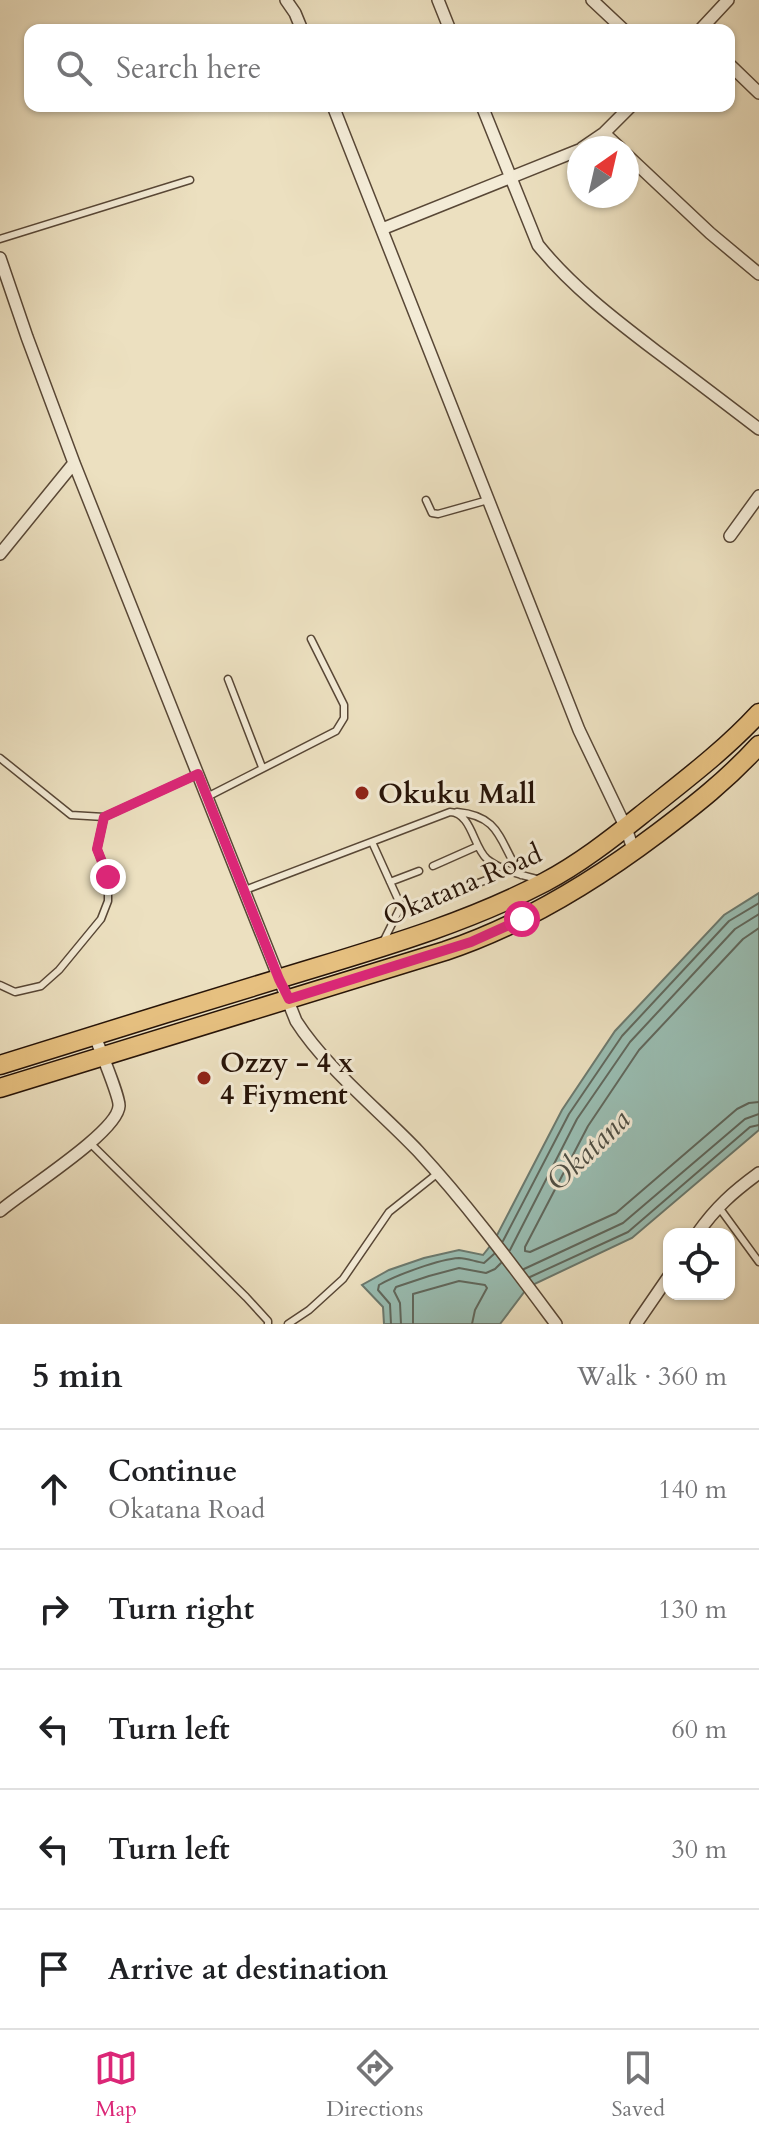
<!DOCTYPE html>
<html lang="en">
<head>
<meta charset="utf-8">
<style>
	body { margin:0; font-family:Cardo,serif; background:#f2f2f2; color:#202124 }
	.controls { position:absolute; right:24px; bottom:24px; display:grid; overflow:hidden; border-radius:16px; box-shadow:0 2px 6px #0004 }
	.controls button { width:72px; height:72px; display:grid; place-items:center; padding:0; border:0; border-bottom:2px solid #e0e0e0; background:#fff; color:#202124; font:40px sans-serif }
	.compass { position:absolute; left:567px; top:136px; width:72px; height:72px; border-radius:50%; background:#fff; box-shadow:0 2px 6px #0004; rotate:34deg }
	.stop { position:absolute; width:24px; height:24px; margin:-18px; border:6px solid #db2777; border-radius:50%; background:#fff }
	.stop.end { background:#db2777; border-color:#fff; box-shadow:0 2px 8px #0008 }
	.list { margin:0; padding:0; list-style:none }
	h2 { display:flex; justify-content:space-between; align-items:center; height:104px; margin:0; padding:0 32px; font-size:34px }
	h2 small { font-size:26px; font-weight:400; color:#757577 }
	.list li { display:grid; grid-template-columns:52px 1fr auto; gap:24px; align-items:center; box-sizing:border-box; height:120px; padding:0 32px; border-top:2px solid #e0e0e0 }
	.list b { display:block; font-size:30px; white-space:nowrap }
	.list p { margin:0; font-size:26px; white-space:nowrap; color:#757577 }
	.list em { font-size:26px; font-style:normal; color:#757577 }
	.icon { flex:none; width:44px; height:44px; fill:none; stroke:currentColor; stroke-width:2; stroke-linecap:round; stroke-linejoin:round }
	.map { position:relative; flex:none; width:759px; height:1324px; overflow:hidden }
	.search { position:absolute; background:#fff; box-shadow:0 2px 6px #0004; left:24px; right:24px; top:24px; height:88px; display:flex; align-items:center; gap:20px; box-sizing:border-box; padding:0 28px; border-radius:16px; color:#757577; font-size:30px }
	.sheet { height:704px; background:#fff }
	nav { display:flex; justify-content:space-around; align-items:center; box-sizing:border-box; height:112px; border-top:2px solid #e0e0e0; background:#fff; font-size:22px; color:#757577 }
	nav a { display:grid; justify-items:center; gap:4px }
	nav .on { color:#db2777 }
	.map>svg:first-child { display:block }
	.water { fill:#99bdb2; stroke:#6b796e; stroke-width:2 }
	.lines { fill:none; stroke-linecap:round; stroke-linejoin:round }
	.shore { stroke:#60685d; stroke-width:2 }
	.lane-casing { stroke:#584736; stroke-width:9 }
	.street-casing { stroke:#584736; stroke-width:14 }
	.primary-casing { stroke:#271408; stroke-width:21 }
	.lane { stroke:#f3ebd6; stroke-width:6 }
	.street { stroke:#f3ebd6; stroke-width:11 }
	.primary { stroke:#e6c080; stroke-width:18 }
	.route { stroke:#db2777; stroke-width:10 }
	.poi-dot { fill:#8f2418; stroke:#f3ebd6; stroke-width:3 }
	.labels { text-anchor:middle; stroke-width:6; stroke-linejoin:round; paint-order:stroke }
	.poi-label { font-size:28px; font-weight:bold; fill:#271408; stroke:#f3ebd6; text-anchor:start }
	.street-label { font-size:28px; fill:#271408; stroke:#f3ebd6 }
	.water-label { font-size:30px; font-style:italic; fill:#4f4f44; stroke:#f3ebd6 }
</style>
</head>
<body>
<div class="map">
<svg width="759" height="1324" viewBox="0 0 759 1324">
	<rect width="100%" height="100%" fill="#ece0c0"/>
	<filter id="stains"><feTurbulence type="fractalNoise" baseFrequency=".0025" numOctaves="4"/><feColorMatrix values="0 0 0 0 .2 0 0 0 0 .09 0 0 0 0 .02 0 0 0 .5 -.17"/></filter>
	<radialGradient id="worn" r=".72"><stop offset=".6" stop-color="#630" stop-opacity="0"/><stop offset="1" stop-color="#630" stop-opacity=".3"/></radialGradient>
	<path class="water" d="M 759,893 L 759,1130 L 632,1238 L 528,1287 L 500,1324 L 384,1324 L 383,1307 L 362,1285 L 389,1270 L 424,1258 L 459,1250 L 483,1255 L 494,1241 L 562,1110 L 615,1031 L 724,915 Z"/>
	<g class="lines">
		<path class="shore" d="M 759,928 L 743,939 L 639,1050 L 588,1126 L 525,1247 L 525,1251 L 530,1252 L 616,1213 L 737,1109 L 749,1103 L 759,1102
			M 503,1241 L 569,1114 L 622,1036 L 729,921 L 759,903
			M 510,1250 L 577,1119 L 630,1042 L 735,929 L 759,914
			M 524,1269 L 623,1223 L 745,1119 L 759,1114
			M 530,1277 L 628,1232 L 750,1127 L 759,1125
			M 391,1324 L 390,1304 L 378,1290 L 379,1285 C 396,1275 440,1259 459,1258 C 467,1258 476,1262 484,1263 L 494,1254
			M 401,1324 L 400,1303 L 394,1291 L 396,1287 L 429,1276 L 459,1268 L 486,1273 L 495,1269 L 501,1263
			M 413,1324 L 413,1294 L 459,1281 L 485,1285 L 487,1288 L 475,1310 L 472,1324"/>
		<defs>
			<path id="lane" d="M 0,239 L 190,180
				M 426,500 L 432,513 L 438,514 L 488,500
				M 228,679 L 262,767
				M 0,758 L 71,815 L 104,817 L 198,774
				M 207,797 L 336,731 L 344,718 L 344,705 L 311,639
				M 457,812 C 502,816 499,843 521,875
				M 372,842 L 401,906 L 410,909 L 510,871
				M 433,866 L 478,846
				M 390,882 L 419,871
				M 245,890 L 450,812 C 472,813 473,847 487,859 C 502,871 523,875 540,880
				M 383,942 L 401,906
				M 0,985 L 15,992 L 41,986 L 59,970 L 101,919 L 108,901 L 108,877 L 97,849 L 104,817
				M 90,1143 L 246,1297 L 268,1321 L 268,1324
				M 718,1206 L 759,1262
				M 288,1324 L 309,1310 L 343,1279 L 389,1212 L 438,1173"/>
			<path id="street" d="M 286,0 L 295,13 L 302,30
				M 438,0 L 450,30
				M 592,0 L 624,30
				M 700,30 L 728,0
				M 729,64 L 759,93
				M 333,106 L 579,730 L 626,828 L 634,852
				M 482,106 L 538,245 C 571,286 614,319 656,351 C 691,377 725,403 759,429
				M 604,133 L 620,148
				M 582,148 L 604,133 L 631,106
				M 627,155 L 710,233 L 759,274
				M 382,229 L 579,150
				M 0,258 L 27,337 L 74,463 L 296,1021 C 326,1068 379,1110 418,1151 C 468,1205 512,1265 556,1324
				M 730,536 L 759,496
				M 0,554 L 74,463
				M 0,1211 C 23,1191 118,1132 119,1106 C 120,1097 99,1048 95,1036
				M 697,1234 C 716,1207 733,1192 759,1173
				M 636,1324 L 669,1276"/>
			<path id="primary" d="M 0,1065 C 93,1036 185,1007 278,979 C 369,951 461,926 545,882 C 579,864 610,840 640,816 C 681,783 723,752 759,713
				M 0,1088 L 445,951 C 523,925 593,882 658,833 C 695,805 727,780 759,745"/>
		</defs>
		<use href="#lane" class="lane-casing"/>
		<use href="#street" class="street-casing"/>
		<use href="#primary" class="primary-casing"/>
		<use href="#lane" class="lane"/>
		<use href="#street" class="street"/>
		<use href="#primary" class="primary"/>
	</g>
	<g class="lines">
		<path class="route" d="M 108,877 L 97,849 L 104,817 L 198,774 L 279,979 L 289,999 L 471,942 L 522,919"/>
	</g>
	<g class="poi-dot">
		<circle cx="362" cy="793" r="8"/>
		<circle cx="204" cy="1078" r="8"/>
	</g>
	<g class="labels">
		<g class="poi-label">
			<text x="378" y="803">Okuku Mall</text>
			<text x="220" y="1072">Ozzy - 4 x<tspan x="220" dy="32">4 Fiyment</tspan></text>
		</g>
		<g class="street-label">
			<text transform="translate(462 884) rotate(-23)" y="10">Okatana Road</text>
		</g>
		<g class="water-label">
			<text transform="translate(588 1150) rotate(-44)" y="10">Okatana</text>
		</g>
	</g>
	<rect width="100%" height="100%" filter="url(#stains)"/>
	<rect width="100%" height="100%" fill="url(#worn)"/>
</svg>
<div class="controls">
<button><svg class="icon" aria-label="locate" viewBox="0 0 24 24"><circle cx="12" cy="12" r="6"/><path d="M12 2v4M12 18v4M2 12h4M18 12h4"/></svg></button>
</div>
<svg class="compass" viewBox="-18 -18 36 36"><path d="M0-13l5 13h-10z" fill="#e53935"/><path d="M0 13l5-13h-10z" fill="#757577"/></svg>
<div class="stop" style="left:522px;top:919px"></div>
<div class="stop end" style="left:108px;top:877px"></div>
<div class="search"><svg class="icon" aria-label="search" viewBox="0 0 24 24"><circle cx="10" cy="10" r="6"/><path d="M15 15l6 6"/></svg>Search here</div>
</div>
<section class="sheet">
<h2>5 min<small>Walk · 360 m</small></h2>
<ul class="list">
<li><svg class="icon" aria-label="ahead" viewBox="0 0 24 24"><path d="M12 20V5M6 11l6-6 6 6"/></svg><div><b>Continue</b><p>Okatana Road</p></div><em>140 m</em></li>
<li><svg class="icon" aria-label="right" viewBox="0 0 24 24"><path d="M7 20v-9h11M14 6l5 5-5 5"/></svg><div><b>Turn right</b></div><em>130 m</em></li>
<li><svg class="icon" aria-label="left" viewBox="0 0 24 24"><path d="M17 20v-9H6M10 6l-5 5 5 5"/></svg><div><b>Turn left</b></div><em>60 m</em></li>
<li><svg class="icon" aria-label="left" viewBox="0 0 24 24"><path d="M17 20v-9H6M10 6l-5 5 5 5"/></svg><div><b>Turn left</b></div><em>30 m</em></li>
<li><svg class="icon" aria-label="arrive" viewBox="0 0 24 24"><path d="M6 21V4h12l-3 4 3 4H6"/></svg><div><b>Arrive at destination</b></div></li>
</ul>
</section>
<nav>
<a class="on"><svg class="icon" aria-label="map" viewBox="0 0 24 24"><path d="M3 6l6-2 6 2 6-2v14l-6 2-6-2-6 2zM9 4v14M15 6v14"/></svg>Map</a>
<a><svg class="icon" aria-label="directions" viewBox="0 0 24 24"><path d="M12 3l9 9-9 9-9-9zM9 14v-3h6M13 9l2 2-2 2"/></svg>Directions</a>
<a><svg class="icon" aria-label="saved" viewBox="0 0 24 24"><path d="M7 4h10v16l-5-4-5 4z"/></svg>Saved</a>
</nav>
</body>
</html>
